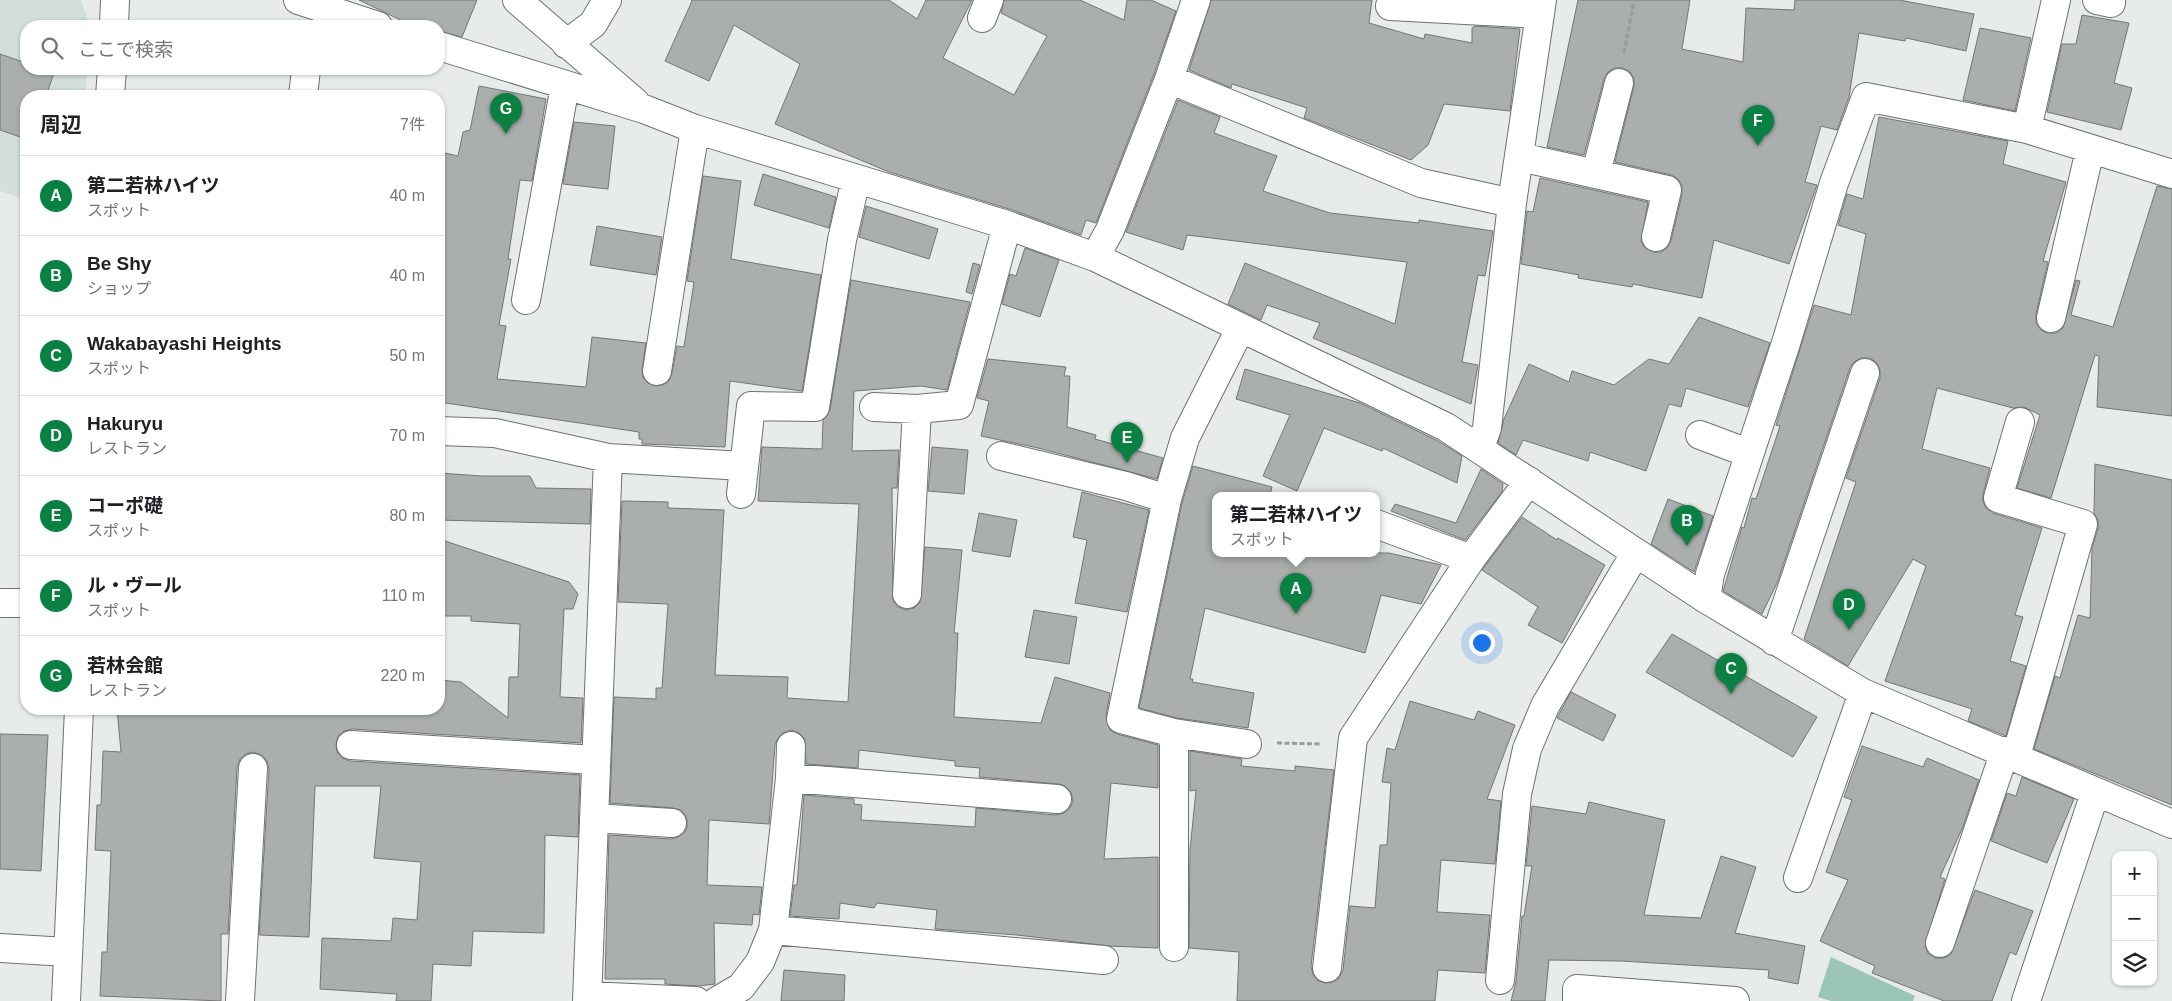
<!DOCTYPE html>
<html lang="ja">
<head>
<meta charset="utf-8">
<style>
	body { margin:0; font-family:Arial,"Noto Sans JP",sans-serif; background:#f2f2f2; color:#202124 }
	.controls { position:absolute; right:15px; bottom:15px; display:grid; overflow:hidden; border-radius:10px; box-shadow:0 1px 4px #0004 }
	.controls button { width:45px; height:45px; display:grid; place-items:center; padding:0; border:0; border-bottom:1px solid #e0e0e0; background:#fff; color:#202124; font:25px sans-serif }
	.you { position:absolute; left:1481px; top:642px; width:18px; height:18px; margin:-12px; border:4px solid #fff; border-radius:50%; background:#1a73e8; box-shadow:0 0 0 8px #1a73e833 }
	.badge { display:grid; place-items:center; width:32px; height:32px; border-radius:50%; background:#0b8043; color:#fff; font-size:16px; font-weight:700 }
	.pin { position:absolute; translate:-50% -41px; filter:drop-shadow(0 1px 2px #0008) }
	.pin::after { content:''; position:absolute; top:26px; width:18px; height:15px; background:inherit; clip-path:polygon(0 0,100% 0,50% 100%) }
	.popup { position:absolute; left:1212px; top:492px; width:168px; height:65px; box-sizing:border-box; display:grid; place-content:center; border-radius:10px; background:#fff; filter:drop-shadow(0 1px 4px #0005); font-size:16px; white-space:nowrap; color:#757577 }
	.popup b { font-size:19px; color:#202124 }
	.popup::after { content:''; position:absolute; left:50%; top:100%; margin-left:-10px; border:10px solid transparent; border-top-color:#fff }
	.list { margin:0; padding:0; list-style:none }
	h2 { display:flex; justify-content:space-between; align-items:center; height:65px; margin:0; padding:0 20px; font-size:21px }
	h2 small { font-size:16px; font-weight:400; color:#757577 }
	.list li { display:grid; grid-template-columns:32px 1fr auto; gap:15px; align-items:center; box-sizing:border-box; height:80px; padding:0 20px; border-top:1px solid #e0e0e0 }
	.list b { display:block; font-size:19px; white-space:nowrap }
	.list p { margin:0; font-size:16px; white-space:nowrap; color:#757577 }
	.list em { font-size:16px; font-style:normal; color:#757577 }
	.icon { flex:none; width:28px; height:28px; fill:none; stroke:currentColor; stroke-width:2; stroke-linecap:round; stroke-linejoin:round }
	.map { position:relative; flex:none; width:2172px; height:1001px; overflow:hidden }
	.search { position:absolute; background:#fff; box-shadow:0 1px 4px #0004; left:20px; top:20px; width:425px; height:55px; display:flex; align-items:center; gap:12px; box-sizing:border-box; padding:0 18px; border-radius:20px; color:#757577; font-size:19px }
	.panel { position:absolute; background:#fff; box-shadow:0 1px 4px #0004; left:20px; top:90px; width:425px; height:625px; border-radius:20px }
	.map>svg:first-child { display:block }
	.built { fill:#d3dfdb }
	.green { fill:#9bc5b8 }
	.building { fill:#aaaeac; stroke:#737675 }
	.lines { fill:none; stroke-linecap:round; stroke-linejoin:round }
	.minor-casing { stroke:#6e7170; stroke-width:30 }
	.path { stroke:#989b9a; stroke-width:3; stroke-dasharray:5 2.5; stroke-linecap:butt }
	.minor { stroke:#fff; stroke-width:28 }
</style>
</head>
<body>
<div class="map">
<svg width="2172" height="1001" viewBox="0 0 2172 1001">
	<rect width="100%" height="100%" fill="#e7ebea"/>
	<path class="built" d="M 0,0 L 81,0 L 90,26 L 26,26 L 26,69 L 88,69 L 85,96 L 26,96 L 26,200 L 0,191 Z"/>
	<path class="green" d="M 1831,957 L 1915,996 L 1913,1001 L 1831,1001 L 1818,997 Z"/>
	<path class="building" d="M 359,0 L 477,0 L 462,37 L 439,31 L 439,26 L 413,26 Z
		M 691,0 L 889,0 L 917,19 L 926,0 L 972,0 L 943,58 L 1014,95 L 1047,36 L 1001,13 L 1004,0 L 1080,0 L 1124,20 L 1127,0 L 1151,0 L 1176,11 L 1154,74 L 1096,223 L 1086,220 L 1081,235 L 1012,210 L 889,172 L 775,124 L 800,64 L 734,25 L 709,81 L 665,61 L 692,1 Z
		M 1211,0 L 1372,0 L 1369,23 L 1424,39 L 1425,34 L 1472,43 L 1472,28 L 1475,26 L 1520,29 L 1510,111 L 1444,104 L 1428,145 L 1411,160 L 1304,118 L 1307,108 L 1232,84 L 1231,88 L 1189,70 Z
		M 1578,0 L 1690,0 L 1682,49 L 1743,62 L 1746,8 L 1794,10 L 1795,0 L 1899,0 L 1974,14 L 1966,51 L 1906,38 L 1905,41 L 1859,33 L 1849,97 L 1837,130 L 1821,126 L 1805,182 L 1817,185 L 1789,264 L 1714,240 L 1702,298 L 1633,284 L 1632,287 L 1578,278 L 1579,275 L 1521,264 L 1527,211 L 1533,212 L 1540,178 L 1648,202 L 1641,241 L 1645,248 L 1653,252 L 1661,252 L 1667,248 L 1671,241 L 1682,194 L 1682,185 L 1677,178 L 1671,175 L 1615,162 L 1634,86 L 1634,78 L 1630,72 L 1623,68 L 1614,68 L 1608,72 L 1604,79 L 1584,155 L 1547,147 Z
		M 2082,15 L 2129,23 L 2114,83 L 2132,88 L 2121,130 L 2047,112 L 2062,44 L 2076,44 Z
		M 1980,28 L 2031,38 L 2015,111 L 1963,100 Z
		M 0,54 L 26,63 L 26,69 L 42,69 L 54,73 L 46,96 L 26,96 L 26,139 L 0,130 Z
		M 479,86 L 546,99 L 532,181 L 520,180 L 508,259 L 511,259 L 499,325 L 506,326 L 497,379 L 586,387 L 592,337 L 646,343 L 642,369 L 643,377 L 648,383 L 655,386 L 663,385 L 669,381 L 672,373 L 677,346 L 684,347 L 694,282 L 687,281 L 703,176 L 741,181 L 731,259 L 821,275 L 802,391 L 730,381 L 725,447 L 642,444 L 642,439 L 639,439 L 639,432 L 439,402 L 439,185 L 445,153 L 458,156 L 463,132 L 470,130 Z
		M 1178,100 L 1220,117 L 1214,133 L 1277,156 L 1263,191 L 1330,213 L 1419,223 L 1419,220 L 1493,231 L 1485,276 L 1478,275 L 1462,362 L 1478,365 L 1471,404 L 1313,338 L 1320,323 L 1267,305 L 1261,320 L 1228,304 L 1245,263 L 1395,324 L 1407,262 L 1187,235 L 1183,250 L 1126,232 Z
		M 1879,117 L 2008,141 L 2003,164 L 2066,182 L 2043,261 L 2048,262 L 2036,314 L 2036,323 L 2041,330 L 2047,333 L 2056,333 L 2063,328 L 2076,280 L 2080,281 L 2071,315 L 2113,327 L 2157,186 L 2172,189 L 2172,416 L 2097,407 L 2099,356 L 2095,355 L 2051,498 L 2017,488 L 2040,415 L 2024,407 L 2013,408 L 1937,388 L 1922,449 L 1990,468 L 1983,494 L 1983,501 L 1986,508 L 1993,513 L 2042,528 L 2015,615 L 2023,617 L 2010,661 L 2026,666 L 2006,736 L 1968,721 L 1972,709 L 1885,681 L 1926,566 L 1913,559 L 1848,666 L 1804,639 L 1856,482 L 1846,478 L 1880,378 L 1880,370 L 1877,363 L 1870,358 L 1861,358 L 1854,362 L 1850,368 L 1777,583 L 1762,614 L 1723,591 L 1742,527 L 1744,528 L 1752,498 L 1756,499 L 1780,426 L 1776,425 L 1814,305 L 1851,315 L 1866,234 L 1838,225 L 1847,194 L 1863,199 Z
		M 574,122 L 615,126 L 608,189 L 563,184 Z
		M 763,174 L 836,197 L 829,228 L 754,205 Z
		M 866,206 L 938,229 L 929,259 L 859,237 Z
		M 597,226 L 662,237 L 656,275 L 590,265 Z
		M 1025,248 L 1059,260 L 1040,317 L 1002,304 L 1010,274 L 1016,276 Z
		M 973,263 L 980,265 L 972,294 L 966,292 Z
		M 851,280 L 970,302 L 947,390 L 921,386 L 854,391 L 852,451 L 899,450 L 897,488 L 892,488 L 893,601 L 898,607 L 906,610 L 914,608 L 920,602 L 925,547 L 962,550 L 954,633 L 958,633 L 954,717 L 1041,723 L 1055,677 L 1110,693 L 1106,716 L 1110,730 L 1117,734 L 1158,745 L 1158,788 L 1111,783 L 1104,859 L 1158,857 L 1158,948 L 1109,946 L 1017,935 L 935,929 L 937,910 L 877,903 L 874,908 L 840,903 L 839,919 L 790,916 L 794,885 L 797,885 L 804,795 L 854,799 L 854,804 L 862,805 L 861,820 L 975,827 L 976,808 L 1056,815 L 1064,813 L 1070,808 L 1073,800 L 1071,792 L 1065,786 L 1059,784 L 979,777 L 980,768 L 955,766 L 955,761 L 859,750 L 858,768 L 806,764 L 805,739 L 799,733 L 791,730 L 783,733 L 778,738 L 775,745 L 769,824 L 709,820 L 707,885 L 762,887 L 759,915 L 753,914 L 752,925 L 714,923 L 715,984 L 699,986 L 665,984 L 665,979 L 605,979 L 609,835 L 671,839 L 678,837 L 685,832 L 688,824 L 686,817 L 681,810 L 673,808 L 610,803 L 614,697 L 656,699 L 656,688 L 662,688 L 668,604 L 618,602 L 622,501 L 668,502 L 668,508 L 724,510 L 715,675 L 788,677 L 787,698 L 848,702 L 859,504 L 758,501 L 762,447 L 822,449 L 823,420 L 830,410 Z
		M 1699,317 L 1770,343 L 1748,407 L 1686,388 L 1681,407 L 1669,404 L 1646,471 L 1590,452 L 1588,461 L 1523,440 L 1516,455 L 1498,443 L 1504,419 L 1529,364 L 1569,382 L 1572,371 L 1614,385 L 1649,359 L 1669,364 Z
		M 988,359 L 1066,367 L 1064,376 L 1070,376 L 1067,427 L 1096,435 L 1095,439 L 1163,458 L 1157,479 L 1038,448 L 981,436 L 989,401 L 977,398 Z
		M 1245,369 L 1360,403 L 1438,441 L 1462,456 L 1457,483 L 1383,448 L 1382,451 L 1324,428 L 1297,491 L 1263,476 L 1290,415 L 1236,399 Z
		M 932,447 L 968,450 L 964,494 L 928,491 Z
		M 2095,464 L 2172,480 L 2172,805 L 2034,749 L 2055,676 L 2060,678 L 2078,615 L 2090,618 L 2092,548 L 2098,528 L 2098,520 L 2094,513 Z
		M 1193,466 L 1272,487 L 1270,495 L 1216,495 L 1216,553 L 1389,553 L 1441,565 L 1421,604 L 1381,595 L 1365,653 L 1205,608 L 1190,679 L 1193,679 L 1192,682 L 1254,693 L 1248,728 L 1177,718 L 1139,708 L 1182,503 Z
		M 1481,469 L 1503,484 L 1502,492 L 1465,540 L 1391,511 L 1395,504 L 1456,523 Z
		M 439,473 L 482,476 L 530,476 L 536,488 L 591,489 L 590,524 L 439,520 Z
		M 1082,492 L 1149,510 L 1127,612 L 1075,603 L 1087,540 L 1073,537 Z
		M 1668,499 L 1713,516 L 1694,572 L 1651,544 Z
		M 979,513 L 1017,520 L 1010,557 L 972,551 Z
		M 1522,517 L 1557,540 L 1558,538 L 1605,565 L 1562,643 L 1528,625 L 1538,607 L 1482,570 Z
		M 439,539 L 569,582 L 578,594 L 573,609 L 564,609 L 560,697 L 583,698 L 581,743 L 352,729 L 344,731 L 338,736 L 336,744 L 337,752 L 342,758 L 350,761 L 580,775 L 578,837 L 545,835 L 544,933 L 473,931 L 471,966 L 433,964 L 431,1001 L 396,1001 L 397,994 L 320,989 L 322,938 L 391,941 L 393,918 L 417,920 L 421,862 L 374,858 L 381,786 L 315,786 L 309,937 L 259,935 L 269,769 L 267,761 L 262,755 L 253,752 L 246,754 L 240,759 L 237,767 L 228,934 L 221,934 L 221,1001 L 100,996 L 102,952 L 107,952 L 111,851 L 95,850 L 97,805 L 101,805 L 103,751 L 121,752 L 117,709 L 439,709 L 439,680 L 461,682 L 508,718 L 509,677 L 518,677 L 520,624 L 471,621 L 471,616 L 439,616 Z
		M 1034,610 L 1077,617 L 1069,664 L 1025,657 Z
		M 1672,634 L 1817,717 L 1793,757 L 1646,672 Z
		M 1571,692 L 1616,715 L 1603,741 L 1557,718 Z
		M 1410,701 L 1474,720 L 1478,711 L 1515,725 L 1487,799 L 1501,801 L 1495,864 L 1441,860 L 1437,912 L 1490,915 L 1485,973 L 1438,970 L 1435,1001 L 1237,1001 L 1239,952 L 1189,948 L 1190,850 L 1196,790 L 1190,791 L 1190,751 L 1242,759 L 1241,766 L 1295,771 L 1295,766 L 1334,770 L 1311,966 L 1313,974 L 1317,980 L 1325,983 L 1333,982 L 1339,978 L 1343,970 L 1350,906 L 1375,908 L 1380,845 L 1387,845 L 1391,783 L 1382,782 L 1387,748 L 1395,750 Z
		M 0,734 L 48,735 L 41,871 L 0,869 Z
		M 1862,746 L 1923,767 L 1927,758 L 1979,780 L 1962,829 L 1940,877 L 1945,879 L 1925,946 L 1928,953 L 1935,958 L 1944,958 L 1951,954 L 1975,890 L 2033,911 L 2016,955 L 2010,952 L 1992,1001 L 1944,1001 L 1872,973 L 1875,966 L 1820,941 L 1848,880 L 1826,872 L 1852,800 L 1844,797 Z
		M 2022,777 L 2074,799 L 2047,863 L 1991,841 L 2007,793 L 2016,796 Z
		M 1589,802 L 1665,820 L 1644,915 L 1701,918 L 1721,856 L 1756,867 L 1735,933 L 1805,946 L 1798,984 L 1768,978 L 1769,970 L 1621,961 L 1549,960 L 1545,1001 L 1511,1001 L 1516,981 L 1522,916 L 1524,916 L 1532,866 L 1526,866 L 1532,806 L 1586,814 Z
		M 784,970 L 845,975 L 844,1001 L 781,1001 Z"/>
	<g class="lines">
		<defs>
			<path id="minor" d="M 298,0 L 378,26
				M 517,0 L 635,102
				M 2097,0 L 2111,3 L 2111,0
				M 1390,6 L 1540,14
				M 982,18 L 989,0
				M 114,26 L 115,0
				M 566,44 L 593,24 L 607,0
				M 439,46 L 644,109 L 695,129 L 1007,225 L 1095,257 L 1446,427 L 1706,599 L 1863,693 L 2172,824
				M 1169,79 L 1421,183 L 1512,203
				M 110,96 L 112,69
				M 303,96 L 306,69
				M 2027,129 L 2056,0
				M 1520,157 L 1667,190 L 1656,237
				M 1596,173 L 1619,83
				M 1095,257 L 1110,230 L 1169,79 L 1196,0
				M 526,300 L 565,86
				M 2051,318 L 2090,150
				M 1240,329 L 1185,438 L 1167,499 L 1121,719 L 1174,733 L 1247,744
				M 657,371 L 695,129
				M 874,407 L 917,409 L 959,405 L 1007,225
				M 439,431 L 495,433 L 608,458 L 743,466
				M 1700,435 L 1748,453
				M 1480,448 L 1487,428 L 1512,203 L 1542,0
				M 1001,456 L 1126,486 L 1167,499
				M 741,494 L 751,406 L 815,407 L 842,240 L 856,179
				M 1376,524 L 1471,559
				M 907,594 L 917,409
				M 1706,599 L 1710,574 L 1786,343 L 1834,183 L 1866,97 L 2027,129 L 2172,174
				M 0,603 L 26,603
				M 1774,641 L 1865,373
				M 351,745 L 596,760
				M 2016,756 L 2083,524 L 1998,498 L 2020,422
				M 790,778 L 1057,799
				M 594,818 L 672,823
				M 1798,878 L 1863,693
				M 773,930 L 1104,960
				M 1940,943 L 2005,751
				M 1174,947 L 1174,733
				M 0,948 L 67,952
				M 1327,968 L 1353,738 L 1471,559 L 1529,481
				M 1500,980 L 1517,794 L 1527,749 L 1545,706 L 1635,554
				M 588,996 L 696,1001
				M 66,1001 L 79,709
				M 240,1001 L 253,768
				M 587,1001 L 608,458
				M 717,1001 L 741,987 L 760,962 L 773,930 L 790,778 L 791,746
				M 1577,1001 L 1577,989 L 1735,1001
				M 2026,1001 L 2095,793"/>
		</defs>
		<use href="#minor" class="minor-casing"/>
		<path class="path" d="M 1624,53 L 1634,0
			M 1277,743 L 1321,744"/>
		<use href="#minor" class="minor"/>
	</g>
</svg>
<div class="controls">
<button>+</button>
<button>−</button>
<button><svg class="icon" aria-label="layers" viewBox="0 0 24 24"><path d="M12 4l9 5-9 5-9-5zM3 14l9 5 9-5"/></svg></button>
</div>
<div class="you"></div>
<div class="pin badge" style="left:1296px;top:614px">A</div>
<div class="popup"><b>第二若林ハイツ</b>スポット</div>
<div class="pin badge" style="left:1687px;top:546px">B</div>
<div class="pin badge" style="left:1731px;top:694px">C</div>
<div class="pin badge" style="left:1849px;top:630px">D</div>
<div class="pin badge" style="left:1127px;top:463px">E</div>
<div class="pin badge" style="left:1758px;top:146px">F</div>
<div class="pin badge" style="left:506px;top:134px">G</div>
<div class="search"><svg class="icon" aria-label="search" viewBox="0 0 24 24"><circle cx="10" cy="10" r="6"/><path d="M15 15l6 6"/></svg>ここで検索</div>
<section class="panel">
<h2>周辺<small>7件</small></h2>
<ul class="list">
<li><span class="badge">A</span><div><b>第二若林ハイツ</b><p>スポット</p></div><em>40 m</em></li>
<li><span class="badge">B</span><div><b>Be Shy</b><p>ショップ</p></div><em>40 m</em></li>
<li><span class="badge">C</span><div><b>Wakabayashi Heights</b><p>スポット</p></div><em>50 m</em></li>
<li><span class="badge">D</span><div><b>Hakuryu</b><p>レストラン</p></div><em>70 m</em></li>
<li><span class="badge">E</span><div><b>コーポ礎</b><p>スポット</p></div><em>80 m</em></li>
<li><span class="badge">F</span><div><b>ル・ヴール</b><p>スポット</p></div><em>110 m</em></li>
<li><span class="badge">G</span><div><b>若林会館</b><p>レストラン</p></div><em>220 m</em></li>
</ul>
</section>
</div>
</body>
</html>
